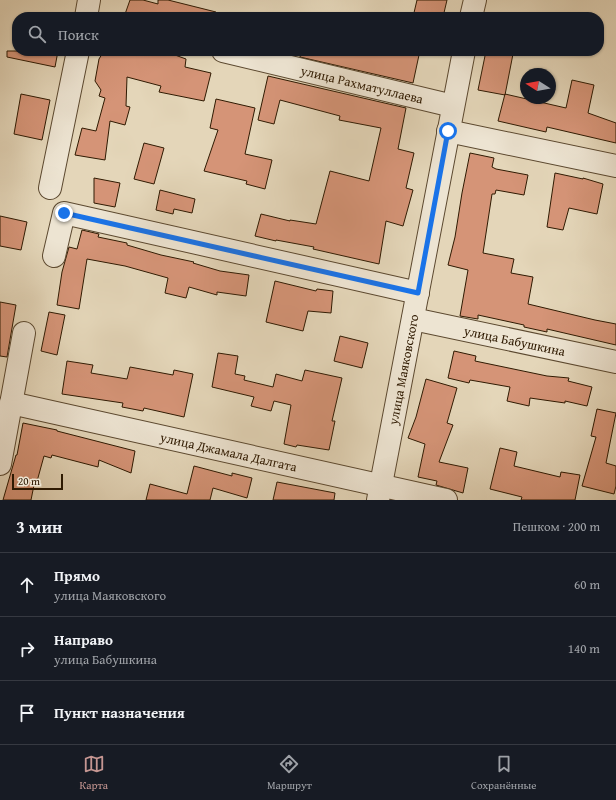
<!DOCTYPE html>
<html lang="ru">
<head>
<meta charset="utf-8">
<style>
	body { margin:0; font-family:"Gentium Book Plus",serif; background:#20242c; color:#f1f3f6 }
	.compass { position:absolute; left:520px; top:68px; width:36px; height:36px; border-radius:50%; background:#171b24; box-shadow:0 1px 3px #0004; rotate:281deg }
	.scale { position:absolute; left:12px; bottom:10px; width:51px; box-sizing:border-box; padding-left:4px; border:2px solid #2f1a02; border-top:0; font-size:11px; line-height:14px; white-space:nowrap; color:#2f1a02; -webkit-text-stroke:3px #ede4d2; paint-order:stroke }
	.stop { position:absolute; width:12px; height:12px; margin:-9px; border:3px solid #1a73e8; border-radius:50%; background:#fff }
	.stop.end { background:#1a73e8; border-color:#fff; box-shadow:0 1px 4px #0008 }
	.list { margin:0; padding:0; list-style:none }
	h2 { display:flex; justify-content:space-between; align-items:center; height:52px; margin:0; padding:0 16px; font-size:17px }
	h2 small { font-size:13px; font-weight:400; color:#9ea1a6 }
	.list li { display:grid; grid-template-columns:26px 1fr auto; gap:12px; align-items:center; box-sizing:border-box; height:64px; padding:0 16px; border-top:1px solid #363941 }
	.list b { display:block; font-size:15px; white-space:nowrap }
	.list p { margin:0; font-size:13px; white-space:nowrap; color:#9ea1a6 }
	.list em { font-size:13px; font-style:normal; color:#9ea1a6 }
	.icon { flex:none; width:22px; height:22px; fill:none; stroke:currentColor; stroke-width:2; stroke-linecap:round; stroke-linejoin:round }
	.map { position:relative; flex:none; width:616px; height:500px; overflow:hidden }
	.search { position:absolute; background:#171b24; box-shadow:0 1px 3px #0004; left:12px; right:12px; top:12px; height:44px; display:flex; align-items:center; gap:10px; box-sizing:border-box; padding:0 14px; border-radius:16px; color:#9ea1a6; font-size:15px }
	.sheet { height:244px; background:#171b24 }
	nav { display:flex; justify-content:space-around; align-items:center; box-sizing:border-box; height:56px; border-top:1px solid #363941; background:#171b24; font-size:11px; color:#9ea1a6 }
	nav a { display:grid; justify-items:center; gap:2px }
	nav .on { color:#c59692 }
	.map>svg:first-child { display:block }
	.building { fill:#d59477; stroke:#2f1a02 }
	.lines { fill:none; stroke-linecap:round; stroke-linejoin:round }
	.minor-casing { stroke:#5c4930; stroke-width:24 }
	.minor { stroke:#ede4d2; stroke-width:22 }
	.route { stroke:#1a73e8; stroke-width:5 }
	.labels { text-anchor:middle; stroke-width:4; stroke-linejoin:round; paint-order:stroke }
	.street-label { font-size:13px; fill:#2f1a02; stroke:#ede4d2 }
</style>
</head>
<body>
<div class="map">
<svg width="616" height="500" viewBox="0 0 616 500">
	<rect width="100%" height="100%" fill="#e4d6b9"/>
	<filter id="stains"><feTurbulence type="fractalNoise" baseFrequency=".005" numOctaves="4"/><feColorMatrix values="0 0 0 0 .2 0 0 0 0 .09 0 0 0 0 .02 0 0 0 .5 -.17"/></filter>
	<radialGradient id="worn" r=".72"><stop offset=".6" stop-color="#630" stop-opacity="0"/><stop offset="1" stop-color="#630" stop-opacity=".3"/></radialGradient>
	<path class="building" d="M 130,0 L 143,0 L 158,4 L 158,0 L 168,0 L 216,12 L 215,17 L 124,17 Z
		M 417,0 L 447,0 L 443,17 L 413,17 Z
		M 7,51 L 58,51 L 55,67 L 7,57 Z
		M 104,51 L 135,51 L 148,55 L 149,51 L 164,51 L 186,59 L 185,67 L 211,73 L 204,101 L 159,92 L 161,86 L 127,77 L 126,106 L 130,107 L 125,125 L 110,121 L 105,160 L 75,155 L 82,128 L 96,131 L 105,98 L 99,96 L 101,90 L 95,81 L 99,59 Z
		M 301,51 L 403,51 L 419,55 L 413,83 L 300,57 Z
		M 486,51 L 498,51 L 513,54 L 505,95 L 478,90 Z
		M 268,76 L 406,108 L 398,149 L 414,153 L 406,188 L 413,190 L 403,226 L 386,221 L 379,264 L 313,249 L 314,247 L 276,240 L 276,241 L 255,236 L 261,214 L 290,221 L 290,220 L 316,224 L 330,171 L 369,181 L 381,128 L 339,120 L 340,116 L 280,100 L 274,124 L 258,120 Z
		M 572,80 L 594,85 L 588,113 L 616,123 L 616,143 L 547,127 L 546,132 L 498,121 L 505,94 L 566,108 Z
		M 21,94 L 50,100 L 42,140 L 14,134 Z
		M 216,99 L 255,108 L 245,154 L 272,160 L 265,189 L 246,184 L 247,181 L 204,171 L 218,130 L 210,128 Z
		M 144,143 L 164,148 L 154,184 L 134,179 Z
		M 470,153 L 494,158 L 492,167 L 496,169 L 528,175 L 524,195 L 496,190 L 495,194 L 492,194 L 483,253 L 514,259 L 511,273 L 533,277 L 528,304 L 595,320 L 616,324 L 616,345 L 547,329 L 547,332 L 524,327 L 524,325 L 478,315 L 478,319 L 460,316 L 468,270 L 448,265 L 455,237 L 462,193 Z
		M 555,173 L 583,179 L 583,178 L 603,184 L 597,214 L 569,208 L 563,230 L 547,227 Z
		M 94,178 L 120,183 L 115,207 L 94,203 Z
		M 160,190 L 195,199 L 192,213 L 174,209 L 173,214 L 156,210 Z
		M 0,216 L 27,222 L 21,250 L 0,246 Z
		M 82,230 L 99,234 L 98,237 L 127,243 L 127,245 L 161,255 L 194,262 L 193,263 L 220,271 L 249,275 L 246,296 L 217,292 L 217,295 L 189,287 L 186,298 L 165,293 L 168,278 L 125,266 L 87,259 L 79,309 L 57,305 L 62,272 L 69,247 L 77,249 Z
		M 275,281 L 316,291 L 317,289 L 333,291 L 331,313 L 308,311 L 303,331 L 266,322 Z
		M 0,302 L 16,305 L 7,357 L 0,356 Z
		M 49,312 L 65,315 L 57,355 L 41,351 Z
		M 340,336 L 368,343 L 362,368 L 334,361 Z
		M 454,351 L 476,356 L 475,361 L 547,376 L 569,378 L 568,381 L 592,387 L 587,406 L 565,401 L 565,403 L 530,398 L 529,406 L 507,401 L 510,387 L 470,380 L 469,383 L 448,378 Z
		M 218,353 L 238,356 L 235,374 L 245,376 L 244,380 L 273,387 L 276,374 L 302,381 L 305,370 L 342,378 L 332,421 L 335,421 L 329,450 L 297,445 L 296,447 L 284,444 L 291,405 L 274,401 L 271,411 L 251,406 L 254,397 L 212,387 Z
		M 67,361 L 93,365 L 91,373 L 127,379 L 130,367 L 173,375 L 174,370 L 193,374 L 184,417 L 144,408 L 143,411 L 122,407 L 123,403 L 62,394 Z
		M 426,379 L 457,388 L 447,423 L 453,425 L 439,462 L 468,468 L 463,493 L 436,485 L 437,481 L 418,477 L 425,444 L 408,438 L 416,417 Z
		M 597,409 L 616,413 L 606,463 L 616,466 L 616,486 L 614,494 L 582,486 L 596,437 L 591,436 Z
		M 23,423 L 57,430 L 57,431 L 135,451 L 131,473 L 99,460 L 98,467 L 52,455 L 51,458 L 44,456 L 36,485 L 34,485 L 31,500 L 3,500 L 16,455 L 17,455 Z
		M 500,448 L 517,452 L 514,466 L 560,477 L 561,472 L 580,475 L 575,500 L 521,500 L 522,497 L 490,489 Z
		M 194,466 L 232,476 L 232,473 L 252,478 L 247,498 L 213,488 L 210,500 L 146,500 L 150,484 L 187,494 Z
		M 277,482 L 335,493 L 334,500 L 273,500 Z"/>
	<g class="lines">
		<defs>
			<g id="minor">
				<path d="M 86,17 L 89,0"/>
				<path d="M 471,17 L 475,0"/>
				<path id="s1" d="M 223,51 L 453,106"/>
				<path d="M 448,131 L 616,166"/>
				<path d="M 50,188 L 78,51"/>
				<path d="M 54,256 L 64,213 L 418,293"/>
				<path id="s2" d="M 413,319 L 616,362"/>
				<path id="s3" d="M 11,403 L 446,500"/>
				<path d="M 0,464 L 24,333"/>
				<path id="s4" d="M 378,500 L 464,51"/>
			</g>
		</defs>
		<use href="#minor" class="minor-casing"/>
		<use href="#minor" class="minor"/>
	</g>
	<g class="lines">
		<path class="route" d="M 64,213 L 418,293 L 448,131"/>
	</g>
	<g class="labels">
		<g class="street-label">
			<text dy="5" stroke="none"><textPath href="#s1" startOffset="143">улица Рахматуллаева</textPath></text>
			<text dy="5" stroke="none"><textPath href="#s2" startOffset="104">улица Бабушкина</textPath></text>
			<text dy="5" stroke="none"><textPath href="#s4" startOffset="133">улица Маяковского</textPath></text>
			<text dy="5" stroke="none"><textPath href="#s3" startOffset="223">улица Джамала Далгата</textPath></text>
		</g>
	</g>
	<rect width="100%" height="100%" filter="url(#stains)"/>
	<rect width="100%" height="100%" fill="url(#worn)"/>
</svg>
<svg class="compass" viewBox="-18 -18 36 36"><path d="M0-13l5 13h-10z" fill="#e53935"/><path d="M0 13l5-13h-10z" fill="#9ea1a6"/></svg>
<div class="scale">20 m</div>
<div class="stop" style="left:448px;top:131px"></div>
<div class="stop end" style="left:64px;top:213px"></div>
<div class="search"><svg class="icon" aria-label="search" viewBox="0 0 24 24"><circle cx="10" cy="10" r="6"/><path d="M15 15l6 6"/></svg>Поиск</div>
</div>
<section class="sheet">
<h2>3 мин<small>Пешком · 200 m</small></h2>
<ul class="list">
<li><svg class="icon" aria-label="ahead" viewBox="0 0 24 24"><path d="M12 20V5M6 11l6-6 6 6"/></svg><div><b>Прямо</b><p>улица Маяковского</p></div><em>60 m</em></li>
<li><svg class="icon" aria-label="right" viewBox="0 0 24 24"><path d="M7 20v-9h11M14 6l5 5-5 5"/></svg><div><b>Направо</b><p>улица Бабушкина</p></div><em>140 m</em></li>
<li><svg class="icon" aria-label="arrive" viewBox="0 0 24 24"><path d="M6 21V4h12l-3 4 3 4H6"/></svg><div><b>Пункт назначения</b></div></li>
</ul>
</section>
<nav>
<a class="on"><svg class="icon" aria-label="map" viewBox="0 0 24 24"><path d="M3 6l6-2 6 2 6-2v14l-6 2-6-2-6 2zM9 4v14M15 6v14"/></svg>Карта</a>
<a><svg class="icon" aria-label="directions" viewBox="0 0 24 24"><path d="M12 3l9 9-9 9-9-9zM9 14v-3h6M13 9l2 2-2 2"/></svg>Маршрут</a>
<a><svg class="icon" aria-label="saved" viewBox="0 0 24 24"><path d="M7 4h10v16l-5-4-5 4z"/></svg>Сохранённые</a>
</nav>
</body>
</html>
